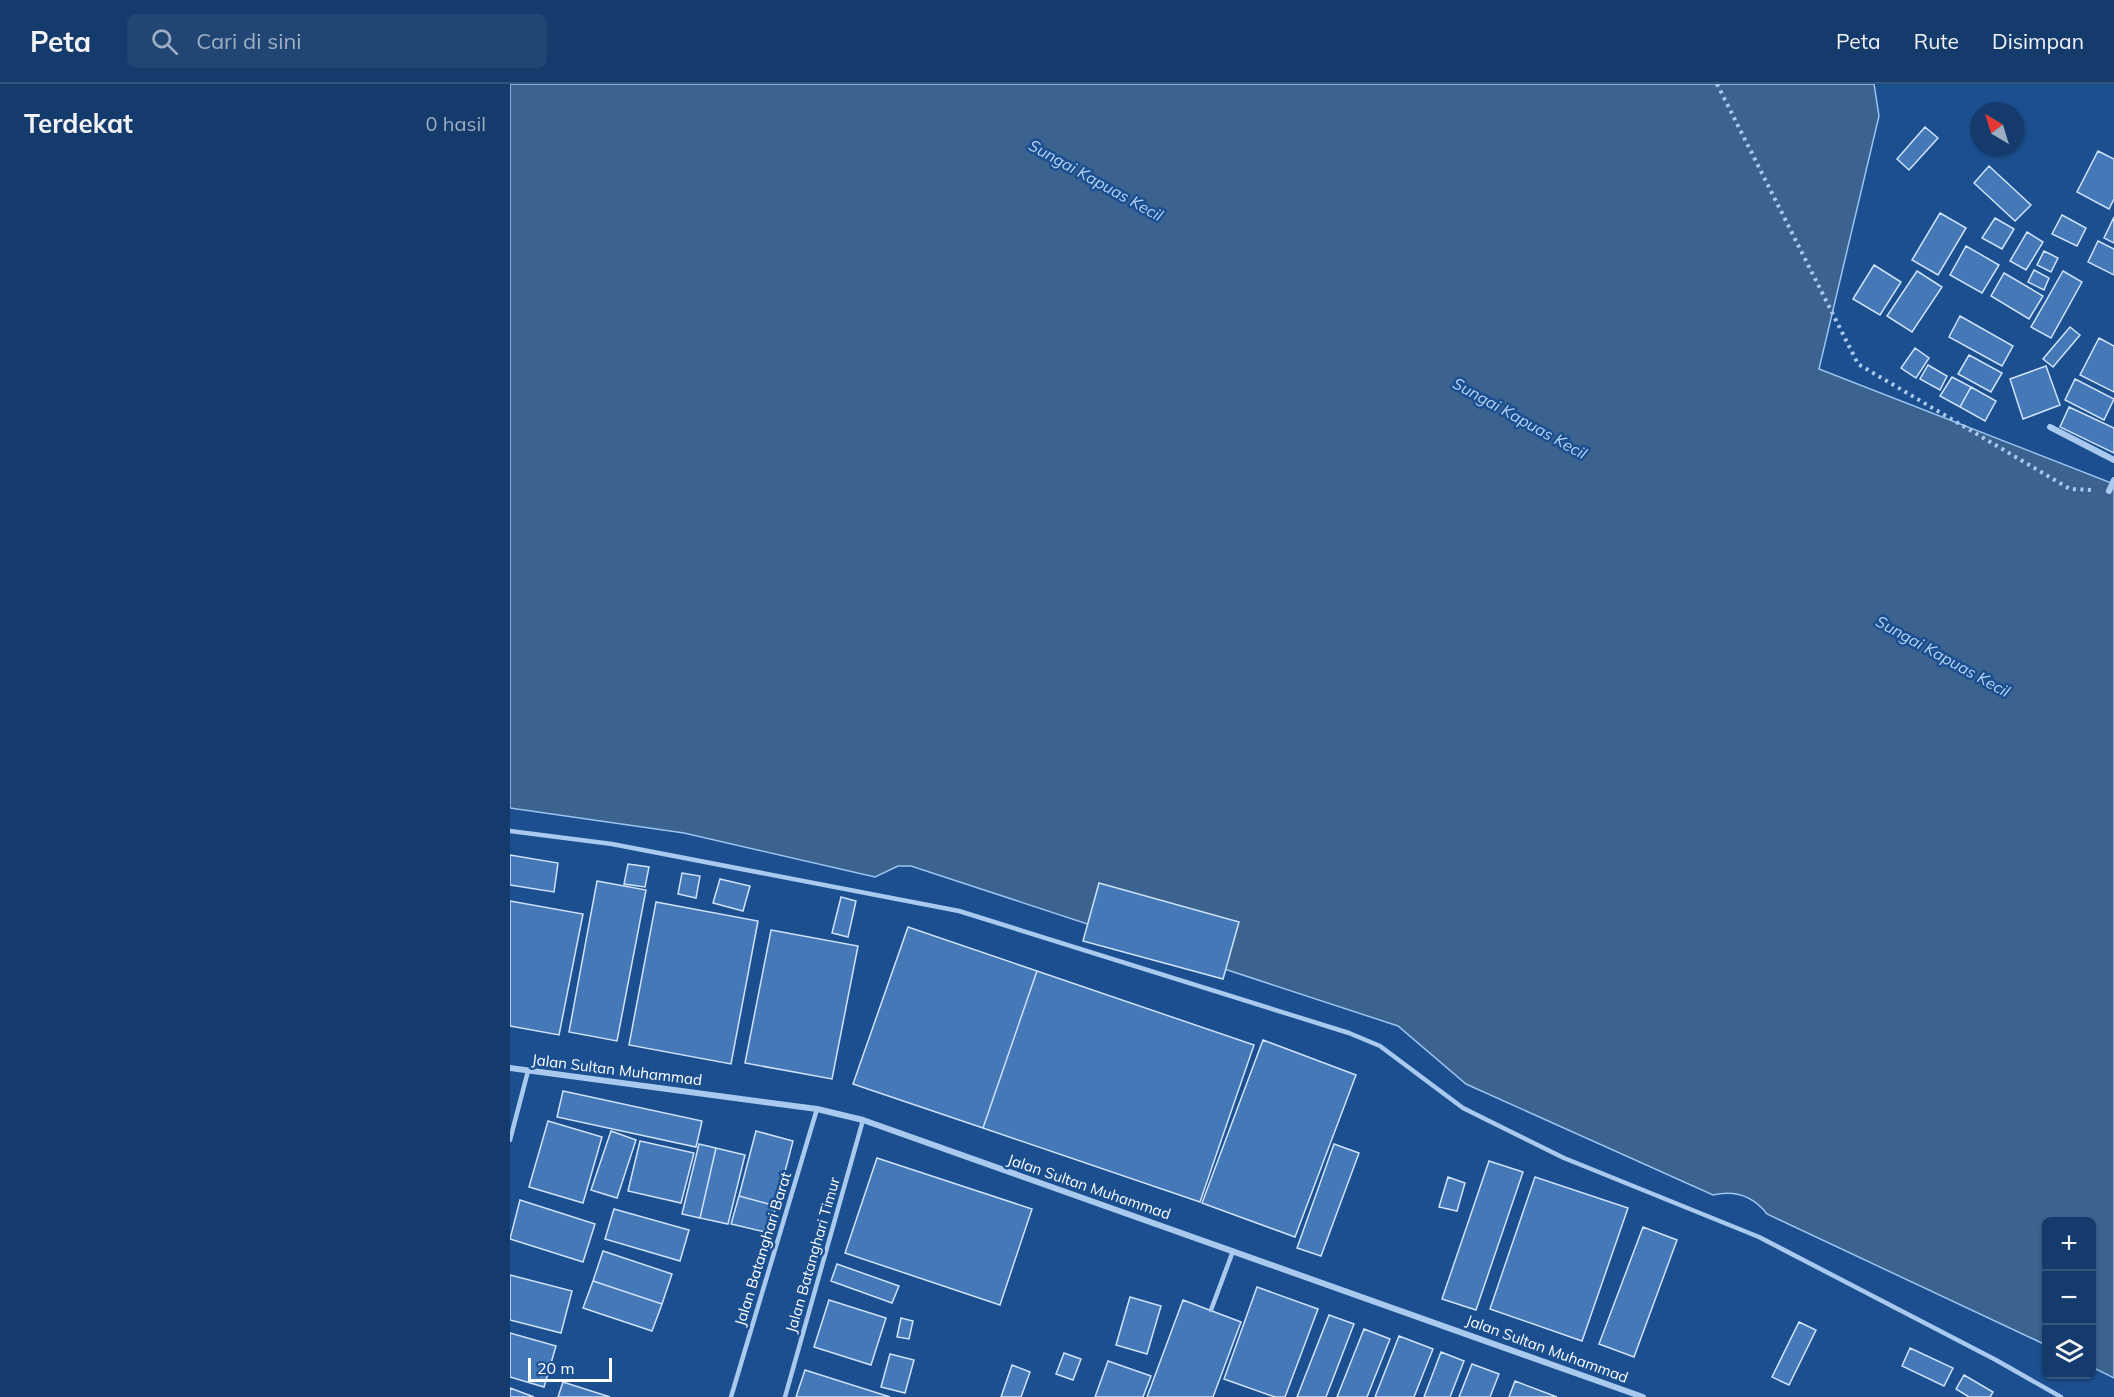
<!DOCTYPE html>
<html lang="id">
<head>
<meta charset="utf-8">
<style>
	body { margin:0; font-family:Mulish,sans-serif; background:#214673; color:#f1f3f6 }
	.controls { position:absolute; right:18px; bottom:18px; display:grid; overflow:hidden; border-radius:9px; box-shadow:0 2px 4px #0004 }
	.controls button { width:54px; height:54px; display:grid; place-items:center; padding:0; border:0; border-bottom:2px solid #33557e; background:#143b6b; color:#f1f3f6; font:30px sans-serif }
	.compass { position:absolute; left:1460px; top:18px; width:54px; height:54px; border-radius:50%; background:#143b6b; box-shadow:0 2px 4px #0004; rotate:322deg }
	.scale { position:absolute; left:18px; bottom:15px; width:84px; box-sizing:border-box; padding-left:6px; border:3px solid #fff; border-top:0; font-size:16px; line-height:21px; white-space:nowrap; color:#fff; -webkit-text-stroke:4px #1b4f8f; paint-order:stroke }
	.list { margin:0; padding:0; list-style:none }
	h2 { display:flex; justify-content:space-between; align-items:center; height:78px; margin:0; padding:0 24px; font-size:26px }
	h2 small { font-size:20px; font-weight:400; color:#9dadc1 }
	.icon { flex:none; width:33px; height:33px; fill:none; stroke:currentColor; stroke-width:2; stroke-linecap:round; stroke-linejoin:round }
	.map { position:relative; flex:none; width:1604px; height:1313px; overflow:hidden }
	header { display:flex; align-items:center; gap:36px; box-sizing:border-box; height:84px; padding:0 30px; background:#143b6b; border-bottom:2px solid #33557e }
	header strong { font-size:28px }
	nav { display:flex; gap:33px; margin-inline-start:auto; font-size:21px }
	.search { width:420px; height:54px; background:#214673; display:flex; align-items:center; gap:15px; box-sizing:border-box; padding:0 21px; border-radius:9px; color:#9dadc1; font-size:22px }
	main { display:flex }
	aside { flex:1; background:#143b6b }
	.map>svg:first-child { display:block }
	.water { fill:#3c6290; stroke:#9cc4f0; stroke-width:1.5 }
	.building { fill:#4478b7; stroke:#cfe3fa; stroke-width:1.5 }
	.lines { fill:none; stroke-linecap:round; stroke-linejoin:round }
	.path { stroke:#a9c9ee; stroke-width:4; stroke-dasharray:3 4.5; stroke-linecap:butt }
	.service { stroke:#a9c9ee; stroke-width:4.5 }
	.minor { stroke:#a9c9ee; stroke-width:6 }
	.labels { text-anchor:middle; stroke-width:5; stroke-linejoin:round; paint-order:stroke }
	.street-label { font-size:15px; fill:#fff; stroke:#1b4f8f }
	.water-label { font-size:16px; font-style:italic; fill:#b5d3f5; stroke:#1b4f8f }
</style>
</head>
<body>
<header>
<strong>Peta</strong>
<div class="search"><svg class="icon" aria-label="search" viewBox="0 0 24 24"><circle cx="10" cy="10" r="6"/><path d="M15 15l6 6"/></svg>Cari di sini</div>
<nav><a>Peta</a><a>Rute</a><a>Disimpan</a></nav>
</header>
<main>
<aside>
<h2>Terdekat<small>0 hasil</small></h2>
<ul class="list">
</ul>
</aside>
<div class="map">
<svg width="1604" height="1313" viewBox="0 0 1604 1313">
	<rect width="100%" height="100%" fill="#1b4f8f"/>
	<path class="water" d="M 0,0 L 1364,0 L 1369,32 L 1309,285 L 1604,400 L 1604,1294 L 1582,1283 L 1582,1138 L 1536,1138 L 1536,1261 L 1257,1130 C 1243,1112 1225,1106 1203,1111 L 956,1000 L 888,942 L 401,782 L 388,782 L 365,793 L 174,749 L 0,724 Z"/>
	<path class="building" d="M 1415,43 L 1428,54 L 1399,86 L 1387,75 Z
		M 1588,67 L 1604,75 L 1604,115 L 1599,125 L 1567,108 Z
		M 1479,82 L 1521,121 L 1505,137 L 1464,99 Z
		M 1430,129 L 1456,144 L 1428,191 L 1402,176 Z
		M 1552,131 L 1576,144 L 1567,162 L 1542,150 Z
		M 1604,133 L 1604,159 L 1594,154 Z
		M 1485,134 L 1504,145 L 1492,165 L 1472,154 Z
		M 1517,148 L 1533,158 L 1516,186 L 1500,177 Z
		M 1588,157 L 1604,165 L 1604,191 L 1578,178 Z
		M 1456,162 L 1489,181 L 1472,209 L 1440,191 Z
		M 1534,167 L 1548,174 L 1541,188 L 1527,181 Z
		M 1364,181 L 1391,198 L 1370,231 L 1343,215 Z
		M 1524,186 L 1539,194 L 1534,206 L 1518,198 Z
		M 1407,187 L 1432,203 L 1402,248 L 1377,232 Z
		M 1553,187 L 1572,198 L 1541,254 L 1521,243 Z
		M 1494,189 L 1533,212 L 1519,235 L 1481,212 Z
		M 1450,232 L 1503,262 L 1492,282 L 1439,253 Z
		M 1560,243 L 1570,251 L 1543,283 L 1533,275 Z
		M 1589,254 L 1604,262 L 1604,308 L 1570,291 Z
		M 1405,264 L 1419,274 L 1406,294 L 1391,284 Z
		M 1459,271 L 1492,289 L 1481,308 L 1448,290 Z
		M 1418,281 L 1437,292 L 1430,306 L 1410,295 Z
		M 1536,282 L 1550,321 L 1513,335 L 1500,295 Z
		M 1442,293 L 1461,303 L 1450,323 L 1430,312 Z
		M 1565,295 L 1604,315 L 1594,336 L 1555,316 Z
		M 1461,303 L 1486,317 L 1475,337 L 1450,323 Z
		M 1559,323 L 1604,344 L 1604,369 L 1550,343 Z
		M 0,771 L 48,779 L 44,808 L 0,801 Z
		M 118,780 L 139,783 L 135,803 L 114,800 Z
		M 172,789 L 190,792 L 186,814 L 168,810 Z
		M 210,795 L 240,802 L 233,827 L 203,819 Z
		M 87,797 L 136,806 L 107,957 L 59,948 Z
		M 589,799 L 729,838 L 713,895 L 573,857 Z
		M 331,813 L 346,817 L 338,853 L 322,849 Z
		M 0,817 L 73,830 L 49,951 L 0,942 Z
		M 146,818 L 248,837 L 221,980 L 119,961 Z
		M 398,843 L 527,887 L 473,1044 L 343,1000 Z
		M 261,846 L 348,862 L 322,995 L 235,979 Z
		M 527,887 L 744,961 L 690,1118 L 473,1044 Z
		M 753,956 L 846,991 L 785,1153 L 692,1119 Z
		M 53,1007 L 192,1037 L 186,1063 L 47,1033 Z
		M 38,1037 L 92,1053 L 73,1119 L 19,1103 Z
		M 101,1047 L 126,1056 L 107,1114 L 81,1106 Z
		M 246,1047 L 283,1057 L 266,1122 L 229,1112 Z
		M 130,1057 L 184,1069 L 171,1119 L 118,1107 Z
		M 189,1060 L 206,1064 L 190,1134 L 172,1130 Z
		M 824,1060 L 849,1069 L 811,1172 L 787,1164 Z
		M 206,1064 L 235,1071 L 218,1140 L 190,1134 Z
		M 367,1074 L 522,1125 L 490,1221 L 335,1169 Z
		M 979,1077 L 1013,1088 L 966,1226 L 932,1215 Z
		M 938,1093 L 955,1099 L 947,1127 L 929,1123 Z
		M 1025,1093 L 1118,1124 L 1072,1257 L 980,1225 Z
		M 229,1112 L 266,1122 L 259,1149 L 221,1140 Z
		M 10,1116 L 85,1140 L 73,1178 L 0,1155 Z
		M 104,1125 L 179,1146 L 170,1177 L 95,1155 Z
		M 1133,1143 L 1167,1156 L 1124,1273 L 1089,1260 Z
		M 93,1167 L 162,1190 L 152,1220 L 83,1197 Z
		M 327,1180 L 389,1202 L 382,1219 L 321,1197 Z
		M 0,1191 L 62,1207 L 51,1249 L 0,1236 Z
		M 83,1197 L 152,1220 L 142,1247 L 73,1224 Z
		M 747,1203 L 808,1225 L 775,1313 L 765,1313 L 714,1295 Z
		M 620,1213 L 651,1222 L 637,1270 L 606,1261 Z
		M 319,1216 L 376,1234 L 361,1281 L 304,1263 Z
		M 673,1216 L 731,1238 L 703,1313 L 637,1313 Z
		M 819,1231 L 844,1240 L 816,1313 L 787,1313 Z
		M 391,1234 L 403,1237 L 399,1255 L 387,1253 Z
		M 1289,1238 L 1306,1246 L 1279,1301 L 1262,1293 Z
		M 854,1245 L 880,1255 L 857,1313 L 827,1313 Z
		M 0,1249 L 46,1262 L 34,1303 L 0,1293 Z
		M 889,1252 L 923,1265 L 904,1313 L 865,1313 Z
		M 1400,1264 L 1443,1284 L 1434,1302 L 1392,1282 Z
		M 931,1268 L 954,1277 L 940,1313 L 914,1313 Z
		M 554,1269 L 571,1275 L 563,1296 L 546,1290 Z
		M 380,1270 L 404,1276 L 395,1309 L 371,1303 Z
		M 598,1277 L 641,1292 L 633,1313 L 585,1313 Z
		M 962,1280 L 989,1290 L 980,1313 L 949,1313 Z
		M 502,1281 L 520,1288 L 511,1313 L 491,1313 Z
		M 295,1286 L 380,1313 L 286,1313 Z
		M 1454,1291 L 1483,1308 L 1480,1313 L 1459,1313 L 1446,1305 Z
		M 1005,1297 L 1047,1313 L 999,1313 Z
		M 53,1298 L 100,1313 L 48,1313 Z
		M 0,1304 L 24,1313 L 0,1313 Z"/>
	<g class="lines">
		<path class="path" d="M 1207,0 L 1348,280 L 1560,405 L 1582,406"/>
		<path class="service" d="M 0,747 L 102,760 L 449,827 L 839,949 L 870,962 L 953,1024 L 1054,1074 L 1249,1153 L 1486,1276 L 1551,1313
			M 0,1056 L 18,987
			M 701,1226 L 723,1167
			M 221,1313 L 307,1025
			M 275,1313 L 353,1036"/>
		<path class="minor" d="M 1540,343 L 1604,376
			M 1599,407 L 1604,396
			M 0,984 L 307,1025 L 353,1036 L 1133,1313"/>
	</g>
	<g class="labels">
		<g class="street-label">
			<text transform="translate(107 986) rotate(7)" y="5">Jalan Sultan Muhammad</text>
			<text transform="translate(579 1103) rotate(19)" y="5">Jalan Sultan Muhammad</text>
			<text transform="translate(253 1165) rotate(-73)" y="5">Jalan Batanghari Barat</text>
			<text transform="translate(303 1171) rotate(-74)" y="5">Jalan Batanghari Timur</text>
			<text transform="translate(1037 1265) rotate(20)" y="5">Jalan Sultan Muhammad</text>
		</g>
		<g class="water-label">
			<text transform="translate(586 96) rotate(29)" y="6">Sungai Kapuas Kecil</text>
			<text transform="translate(1010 334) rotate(29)" y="6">Sungai Kapuas Kecil</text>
			<text transform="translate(1433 572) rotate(29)" y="6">Sungai Kapuas Kecil</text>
		</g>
	</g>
</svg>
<div class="controls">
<button>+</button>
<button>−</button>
<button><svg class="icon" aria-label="layers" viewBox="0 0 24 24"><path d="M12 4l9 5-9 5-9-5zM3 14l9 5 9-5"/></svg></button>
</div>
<svg class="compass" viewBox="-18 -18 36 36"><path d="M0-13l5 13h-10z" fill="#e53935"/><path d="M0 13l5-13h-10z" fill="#9dadc1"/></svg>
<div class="scale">20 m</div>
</div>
</main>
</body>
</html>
